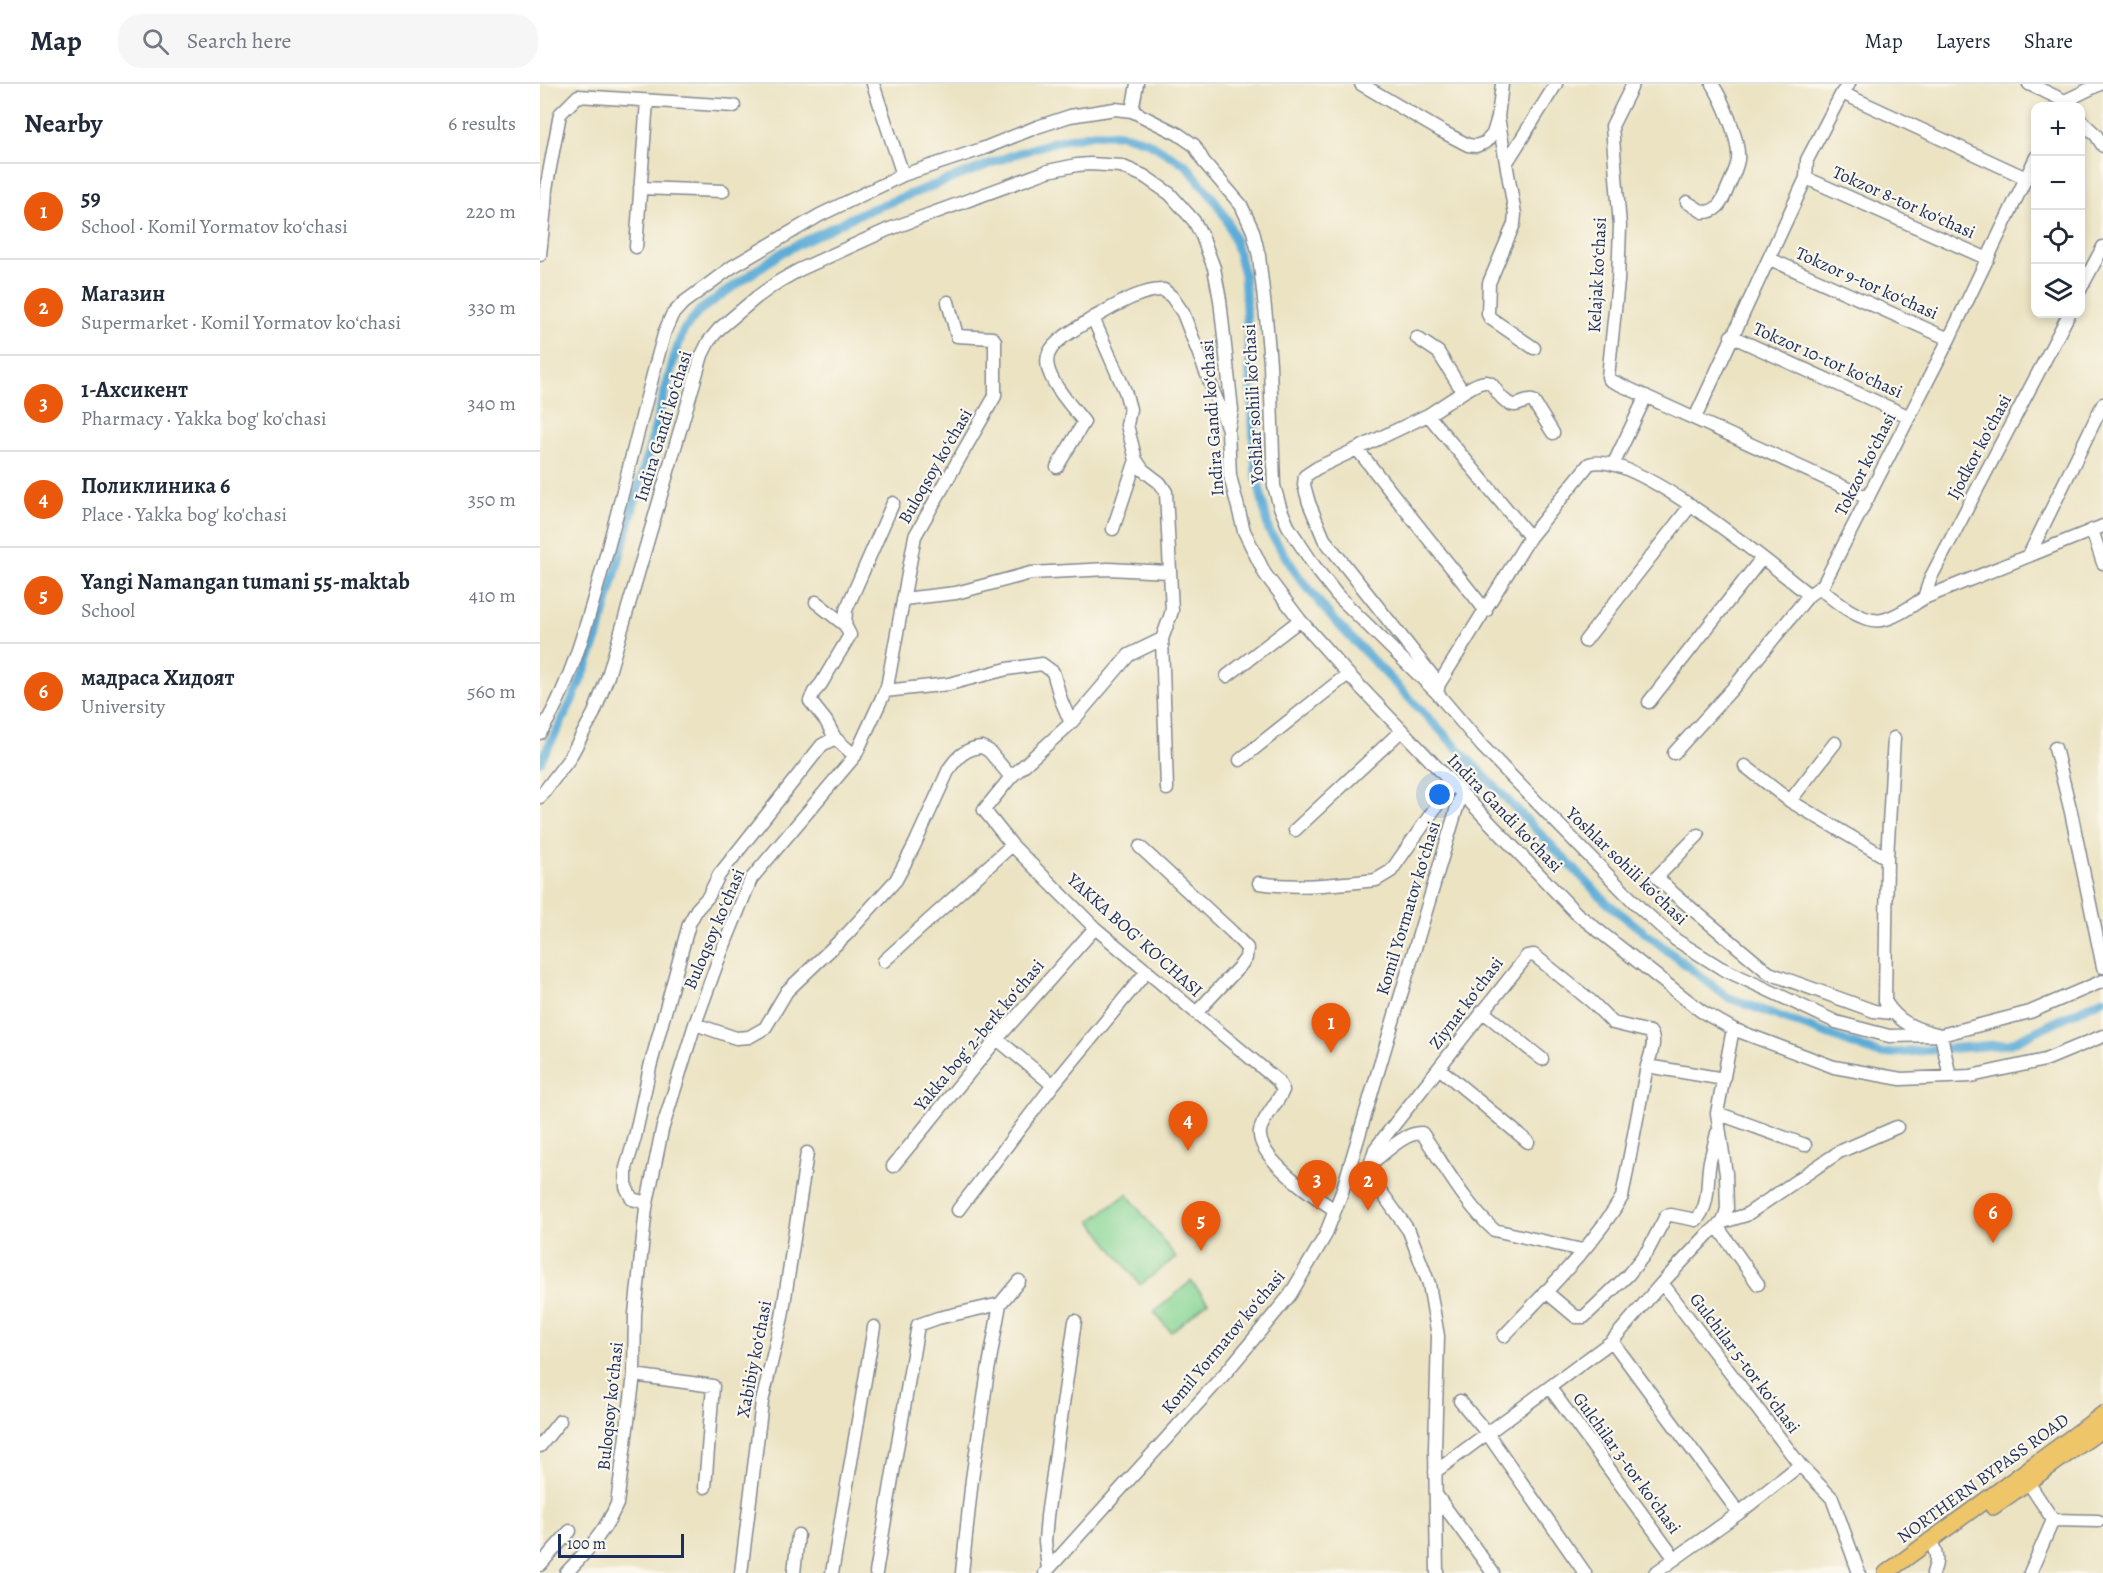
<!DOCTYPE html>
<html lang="en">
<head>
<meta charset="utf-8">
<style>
	body { margin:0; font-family:Alegreya,serif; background:#f6f6f7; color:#1f2937 }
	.controls { position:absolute; right:18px; top:18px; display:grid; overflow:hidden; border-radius:12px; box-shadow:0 3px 9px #0003 }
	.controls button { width:54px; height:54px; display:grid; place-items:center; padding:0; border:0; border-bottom:2px solid #e0e1e3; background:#fff; color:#1f2937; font:30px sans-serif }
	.scale { position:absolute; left:18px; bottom:15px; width:126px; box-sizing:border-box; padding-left:6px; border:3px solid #1b2f5e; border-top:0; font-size:16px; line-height:21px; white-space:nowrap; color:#1b2f5e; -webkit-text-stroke:4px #fbf7ec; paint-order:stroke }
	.you { position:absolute; left:900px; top:711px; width:21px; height:21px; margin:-15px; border:4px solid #fff; border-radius:50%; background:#1a73e8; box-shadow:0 0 0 9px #1a73e833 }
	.badge { display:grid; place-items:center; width:39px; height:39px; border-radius:50%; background:#ea580c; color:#fff; font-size:20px; font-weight:700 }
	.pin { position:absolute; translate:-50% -50px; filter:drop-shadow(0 2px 3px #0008) }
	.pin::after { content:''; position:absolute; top:32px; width:21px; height:18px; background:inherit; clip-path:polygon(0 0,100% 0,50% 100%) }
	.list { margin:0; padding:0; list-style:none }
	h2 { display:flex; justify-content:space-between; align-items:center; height:78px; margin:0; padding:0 24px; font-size:26px }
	h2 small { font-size:20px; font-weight:400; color:#747a83 }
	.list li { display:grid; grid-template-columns:39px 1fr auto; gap:18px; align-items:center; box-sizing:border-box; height:96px; padding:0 24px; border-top:2px solid #e0e1e3 }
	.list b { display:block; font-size:22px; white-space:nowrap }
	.list p { margin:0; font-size:20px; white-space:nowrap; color:#747a83 }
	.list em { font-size:20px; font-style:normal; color:#747a83 }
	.icon { flex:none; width:33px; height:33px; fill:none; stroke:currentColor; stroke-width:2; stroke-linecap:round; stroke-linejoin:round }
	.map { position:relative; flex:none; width:1563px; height:1489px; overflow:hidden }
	header { display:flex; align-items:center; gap:36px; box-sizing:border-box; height:84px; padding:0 30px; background:#fff; border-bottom:2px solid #e0e1e3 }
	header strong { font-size:28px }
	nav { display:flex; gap:33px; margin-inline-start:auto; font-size:21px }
	.search { width:420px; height:54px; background:#f6f6f7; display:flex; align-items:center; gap:15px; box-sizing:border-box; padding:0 21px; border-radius:24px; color:#747a83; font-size:22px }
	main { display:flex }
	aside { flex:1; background:#fff }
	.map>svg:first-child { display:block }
	.green { fill:#87d594; stroke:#518279; stroke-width:1.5 }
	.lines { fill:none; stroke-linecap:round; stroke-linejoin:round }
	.canal { stroke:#5dacd7; stroke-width:9 }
	.minor-casing { stroke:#838990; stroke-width:15 }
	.major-casing { stroke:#838990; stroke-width:18 }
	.minor { stroke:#fff; stroke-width:12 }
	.major { stroke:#eec569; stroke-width:15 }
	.labels { text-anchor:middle; stroke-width:4.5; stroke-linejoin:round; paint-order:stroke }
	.street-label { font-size:18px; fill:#1b2f5e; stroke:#fbf7ec }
</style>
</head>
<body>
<header>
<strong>Map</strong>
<div class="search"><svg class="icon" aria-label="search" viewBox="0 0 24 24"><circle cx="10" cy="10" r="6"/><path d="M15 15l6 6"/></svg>Search here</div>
<nav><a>Map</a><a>Layers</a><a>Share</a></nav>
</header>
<main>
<aside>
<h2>Nearby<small>6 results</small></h2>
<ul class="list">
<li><span class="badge">1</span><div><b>59</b><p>School · Komil Yormatov koʻchasi</p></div><em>220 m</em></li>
<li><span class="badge">2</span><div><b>Магазин</b><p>Supermarket · Komil Yormatov koʻchasi</p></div><em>330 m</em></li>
<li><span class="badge">3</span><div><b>1-Ахсикент</b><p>Pharmacy · Yakka bog' ko'chasi</p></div><em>340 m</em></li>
<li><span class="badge">4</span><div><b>Поликлиника 6</b><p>Place · Yakka bog' ko'chasi</p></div><em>350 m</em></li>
<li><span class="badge">5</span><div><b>Yangi Namangan tumani 55-maktab</b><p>School</p></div><em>410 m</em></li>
<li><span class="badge">6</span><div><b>мадраса Хидоят</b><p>University</p></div><em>560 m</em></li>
</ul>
</aside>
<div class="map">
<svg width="1563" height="1489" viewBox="0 0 1563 1489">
	<rect width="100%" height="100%" fill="#fbf7ec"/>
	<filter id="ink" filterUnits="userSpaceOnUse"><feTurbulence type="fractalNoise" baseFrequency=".0167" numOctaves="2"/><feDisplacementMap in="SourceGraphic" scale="12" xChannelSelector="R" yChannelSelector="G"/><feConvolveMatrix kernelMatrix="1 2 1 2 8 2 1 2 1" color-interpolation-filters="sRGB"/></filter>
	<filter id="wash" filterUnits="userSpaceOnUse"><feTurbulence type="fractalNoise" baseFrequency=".008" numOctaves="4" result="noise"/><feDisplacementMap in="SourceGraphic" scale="24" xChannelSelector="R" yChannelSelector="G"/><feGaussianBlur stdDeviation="1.35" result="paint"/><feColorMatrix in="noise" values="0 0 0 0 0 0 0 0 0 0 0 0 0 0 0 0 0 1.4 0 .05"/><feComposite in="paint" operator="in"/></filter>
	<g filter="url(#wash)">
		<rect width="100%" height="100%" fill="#ebe3c2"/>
		<path class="green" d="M 587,1110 L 636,1173 L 600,1201 L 551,1137 Z
			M 651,1197 L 668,1218 L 631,1248 L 614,1228 Z"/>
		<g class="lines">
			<path class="canal" d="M 0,677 C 25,635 40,600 57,555 L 135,271 L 143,247 L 160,226 L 241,169 L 319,130 L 473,71 L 513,58 L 554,50 L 580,50 L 606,57 L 646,81 L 676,118 L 687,136 L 694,154 L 704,190 L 716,388 L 729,447 L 759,493 L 792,534 L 1067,819 L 1187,913 L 1340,970 L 1469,960 L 1563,915"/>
		</g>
	</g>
	<g filter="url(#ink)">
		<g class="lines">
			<defs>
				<path id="minor" d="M 333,0 L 363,91
					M 821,0 L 901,47 L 928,61 L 936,62 L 946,58 L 953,50 L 958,33 L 962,0
					M 1093,0 L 1072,42 L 1080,142 L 1078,197 L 1068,293 L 1070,296 L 1328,414
					M 1489,0 L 1525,17 L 1529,22
					M 1302,9 L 1484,93
					M 1522,22 L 1525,17 L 1560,0
					M 592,27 L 638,50 L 654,61 L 664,78 L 701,121 L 713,147 L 719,172 L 726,233 L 730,280 L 734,402 L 740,423 L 748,442 L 775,483 L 797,511 L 897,609 L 942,662 L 1099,823 L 1136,856 L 1181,884 L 1296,938 L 1349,952 L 1401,951 L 1490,928 L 1563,897
					M 958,33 L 975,130 L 974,140 L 949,199 L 948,230 L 950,234 L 994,264
					M 1540,36 L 1556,51 L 1563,62
					M 967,78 L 1016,0
					M 1266,94 L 1448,175
					M 100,104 L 183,107
					M 1147,118 L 1163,128 C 1177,128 1181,120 1186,108 C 1190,98 1196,87 1198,76 C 1200,57 1183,16 1172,0
					M 0,122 L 5,123 L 0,171
					M 5,123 L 6,105 L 20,30 L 38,12 L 194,22
					M 96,163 L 107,17
					M 1230,175 L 1409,255
					M 1540,206 L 1563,163
					M 1191,252 L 1370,333
					M 877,254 L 898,268 L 923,308 L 888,331 L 777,384 L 765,392 L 764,401 L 769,419 L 784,455 L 899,600
					M 923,308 C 960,284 948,309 970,320 C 978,324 984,315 993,317 L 1013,349
					M 888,331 L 990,453
					M 1155,334 L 1266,94 L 1267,76 L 1302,9 L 1309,0
					M 817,365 L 946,527
					M 1074,379 L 1106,312
					M 517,383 L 544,338 C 532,322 499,289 509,269 C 516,254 540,243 553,234
					M 573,445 L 596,376
					M 1552,446 L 1563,479
					M 1489,471 L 1563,320
					M 1280,504 C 1293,516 1323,540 1342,536 C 1357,533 1371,522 1384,514 L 1563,442
					M 1384,514 L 1391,493 L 1529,230
					M 363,515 L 416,509 L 491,489 L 568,485 L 629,488
					M 276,518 L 305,541
					M 622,555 L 589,571 L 531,639 L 471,693 L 444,726 L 472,761 L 555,844 L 738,997 L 743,1006 C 738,1019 722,1035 720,1047 C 716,1074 775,1113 795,1126
					M 1045,557 L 1151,421
					M 687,592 L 760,536
					M 345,607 L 409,600 L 467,585 L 502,580 L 513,588 L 521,616 L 531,639
					M 897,609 L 899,600 L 990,453 L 1049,380 C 1091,364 1233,482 1269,511
					M 1109,618 L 1222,474
					M 0,649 C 28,606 44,549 58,500 C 82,416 101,331 125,247 L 132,231 L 143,219 L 192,183 L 280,131 L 363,91 L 442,65 L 497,43 L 530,32 L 575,25 L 592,27 L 597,0
					M 295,654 L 286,637 L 270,617 L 274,608 L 281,600 L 310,551 L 305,541 L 306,526 L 353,419
					M 1295,659 L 1250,717 L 1347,774 L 1345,917 C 1358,939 1377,946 1401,951 L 1410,993
					M 1515,664 L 1531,728 L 1563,883
					M 1134,669 L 1194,603 L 1269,511 L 1283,501 L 1409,255 L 1496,73
					M 700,676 L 808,590
					M 1205,682 L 1250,717
					M 627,705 L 622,555 L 632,527 L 626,408 L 620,399 L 603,386 L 596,376 L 587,341 L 590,325 L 585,307 L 553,234 C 574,223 600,205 624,206 L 632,213 L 643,229 L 688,345
					M 0,713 L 29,675 L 54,629 L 68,592 L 162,271 L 169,257 L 179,245 L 217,213 L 238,198 L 259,186 L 347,146 L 508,87 L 537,81 L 550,80 L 581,82 L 604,92 L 630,110 L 654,137 L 662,152 L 674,184 L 680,216 L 692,326 L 688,346 L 690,392 L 704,447 L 725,490 L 760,536 L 808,590 L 1036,829 L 1161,927 L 1193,945 L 1294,983 L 1361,995 L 1431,992 L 1505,976 L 1563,952
					M 755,746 L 861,647
					M 1158,751 L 1117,793 L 1133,809 L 1229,889 L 1334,927 L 1352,929
					M 600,763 L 692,848 L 707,864 L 706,874 L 700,882 L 656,929
					M 1347,774 L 1354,654
					M 719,799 C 758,805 797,800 836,796 L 851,787 L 912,700
					M 344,877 L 472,761
					M 942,927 L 1002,975
					M 155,940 L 196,954 L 209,953 L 225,944 L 247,907 L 308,849 L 356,796 L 374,762 L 409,685 C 417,673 426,664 442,663 L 449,667 L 471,693
					M 457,955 L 513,1001
					M 899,984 L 988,1058
					M 1177,1029 L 1265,1061
					M 810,1080 L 837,1102 L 869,1147 L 889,1200 L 898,1252 L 895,1365 L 897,1489
					M 829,1081 C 843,1071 864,1048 882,1049 C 904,1081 925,1120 954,1146 L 1042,1166
					M 830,1081 L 835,1065 L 987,872 L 994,871 L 1052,918 L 1073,939 L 1110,948 C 1117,957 1110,972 1107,982
					M 353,1082 L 457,955 L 555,844
					M 107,1119 L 92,1115 L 86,1103 L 86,1084 L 95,1053 L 110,983 L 149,840 L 157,825 L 168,813 L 179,791 L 282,661 L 295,654 L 315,672
					M 418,1126 L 513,1001 L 607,887
					M 1183,1138 L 1206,1131 L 1299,1068 L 1357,1043
					M 1177,1142 L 1218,1200
					M 1122,1199 L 1260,1381 L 1292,1414 L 1319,1489
					M 1005,1207 L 1036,1233 L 1044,1233 L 1088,1191 L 1108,1166 L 1126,1132 L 1131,1131 L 1156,1136 C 1171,1121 1166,1097 1170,1077 C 1172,1068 1175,1058 1177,1049
					M 964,1252 C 1005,1208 1051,1165 1082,1113 L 1107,982 L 1184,995
					M 1072,1257 L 1199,1429
					M 94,1291 L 173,1302 L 165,1403
					M 1010,1304 L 1135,1475
					M 920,1317 L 947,1349 L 1045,1489
					M 0,1362 L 20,1337
					M 895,1388 L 1072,1257 L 1122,1199 L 1168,1150 L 1183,1138 L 1187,1125 L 1186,1090 L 1177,1029 L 1193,945
					M 1488,1398 L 1513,1436 L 1490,1489
					M 897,1412 L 953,1489
					M 1513,1436 L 1558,1437
					M 1390,1455 C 1396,1468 1399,1475 1393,1489
					M 0,1481 L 30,1447
					M 508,1486 L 505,1457 L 507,1432 L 535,1237
					M 26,1489 C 47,1467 65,1448 77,1420 L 94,1291 L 95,1230 L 106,1124 L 122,1046 L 155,940 L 179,874 L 211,795 L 315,672 L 347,603 L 375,452 L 455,312 L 455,257 L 453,254 L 417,252 L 408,218
					M 201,1489 L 222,1318 L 242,1233 L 267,1069
					M 254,1489 L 258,1451
					M 292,1489 L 334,1243
					M 336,1489 L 378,1241 L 398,1234 L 460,1220
					M 422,1489 L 432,1395 L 448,1287 L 460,1220 L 479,1197
					M 505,1489 L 688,1286 L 750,1211 L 785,1152 L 802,1108 L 921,710
					M 1115,1489 L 1199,1429 L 1260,1381"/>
				<path id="major" d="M 1453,1423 L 1563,1345
					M 1346,1489 L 1563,1330"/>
			</defs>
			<use href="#minor" class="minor-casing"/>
			<use href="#major" class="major-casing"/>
			<use href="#minor" class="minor"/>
			<use href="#major" class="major"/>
		</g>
	</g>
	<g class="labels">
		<g class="street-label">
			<text transform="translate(1364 118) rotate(24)" y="6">Tokzor 8-tor koʻchasi</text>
			<text transform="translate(1057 191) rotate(-87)" y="6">Kelajak koʻchasi</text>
			<text transform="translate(1327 199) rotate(24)" y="6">Tokzor 9-tor koʻchasi</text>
			<text transform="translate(1288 276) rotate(24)" y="6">Tokzor 10-tor koʻchasi</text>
			<text transform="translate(713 320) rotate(-93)" y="6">Yoshlar sohili koʻchasi</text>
			<text transform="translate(672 334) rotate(-94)" y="6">Indira Gandi koʻchasi</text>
			<text transform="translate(123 342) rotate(-73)" y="6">Indira Gandi koʻchasi</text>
			<text transform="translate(1439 363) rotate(-62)" y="6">Ijodkor koʻchasi</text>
			<text transform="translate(1325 380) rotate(-63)" y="6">Tokzor koʻchasi</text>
			<text transform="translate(395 382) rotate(-60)" y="6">Buloqsoy koʻchasi</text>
			<text transform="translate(965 729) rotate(46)" y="6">Indira Gandi koʻchasi</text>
			<text transform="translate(1087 782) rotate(44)" y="6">Yoshlar sohili koʻchasi</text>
			<text transform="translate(868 824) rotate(-73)" y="6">Komil Yormatov koʻchasi</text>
			<text transform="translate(174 845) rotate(-67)" y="6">Buloqsoy koʻchasi</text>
			<text transform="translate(595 851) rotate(42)" y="6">YAKKA BOG' KO'CHASI</text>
			<text transform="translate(926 919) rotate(-53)" y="6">Ziynat koʻchasi</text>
			<text transform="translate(439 951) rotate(-50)" y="6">Yakka bogʻ 2-berk koʻchasi</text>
			<text transform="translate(683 1258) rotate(-50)" y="6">Komil Yormatov koʻchasi</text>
			<text transform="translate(214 1275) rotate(-79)" y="6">Xabibiy koʻchasi</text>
			<text transform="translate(1205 1279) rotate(53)" y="6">Gulchilar 5-tor koʻchasi</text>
			<text transform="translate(70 1322) rotate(-84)" y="6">Buloqsoy koʻchasi</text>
			<text transform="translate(1087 1379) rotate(54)" y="6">Gulchilar 3-tor koʻchasi</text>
			<text transform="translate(1443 1394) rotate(-36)" y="6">NORTHERN BYPASS ROAD</text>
		</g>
	</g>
</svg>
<div class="controls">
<button>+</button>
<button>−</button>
<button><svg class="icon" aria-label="locate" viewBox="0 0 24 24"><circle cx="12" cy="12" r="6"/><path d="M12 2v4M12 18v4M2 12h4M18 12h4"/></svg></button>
<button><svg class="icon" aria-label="layers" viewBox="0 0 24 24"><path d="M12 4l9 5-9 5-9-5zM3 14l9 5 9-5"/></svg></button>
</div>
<div class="scale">100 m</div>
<div class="you"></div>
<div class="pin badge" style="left:791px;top:969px">1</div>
<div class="pin badge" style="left:828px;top:1127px">2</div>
<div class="pin badge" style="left:777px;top:1126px">3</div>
<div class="pin badge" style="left:648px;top:1067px">4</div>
<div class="pin badge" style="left:661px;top:1167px">5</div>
<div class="pin badge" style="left:1453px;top:1159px">6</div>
</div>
</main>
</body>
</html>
